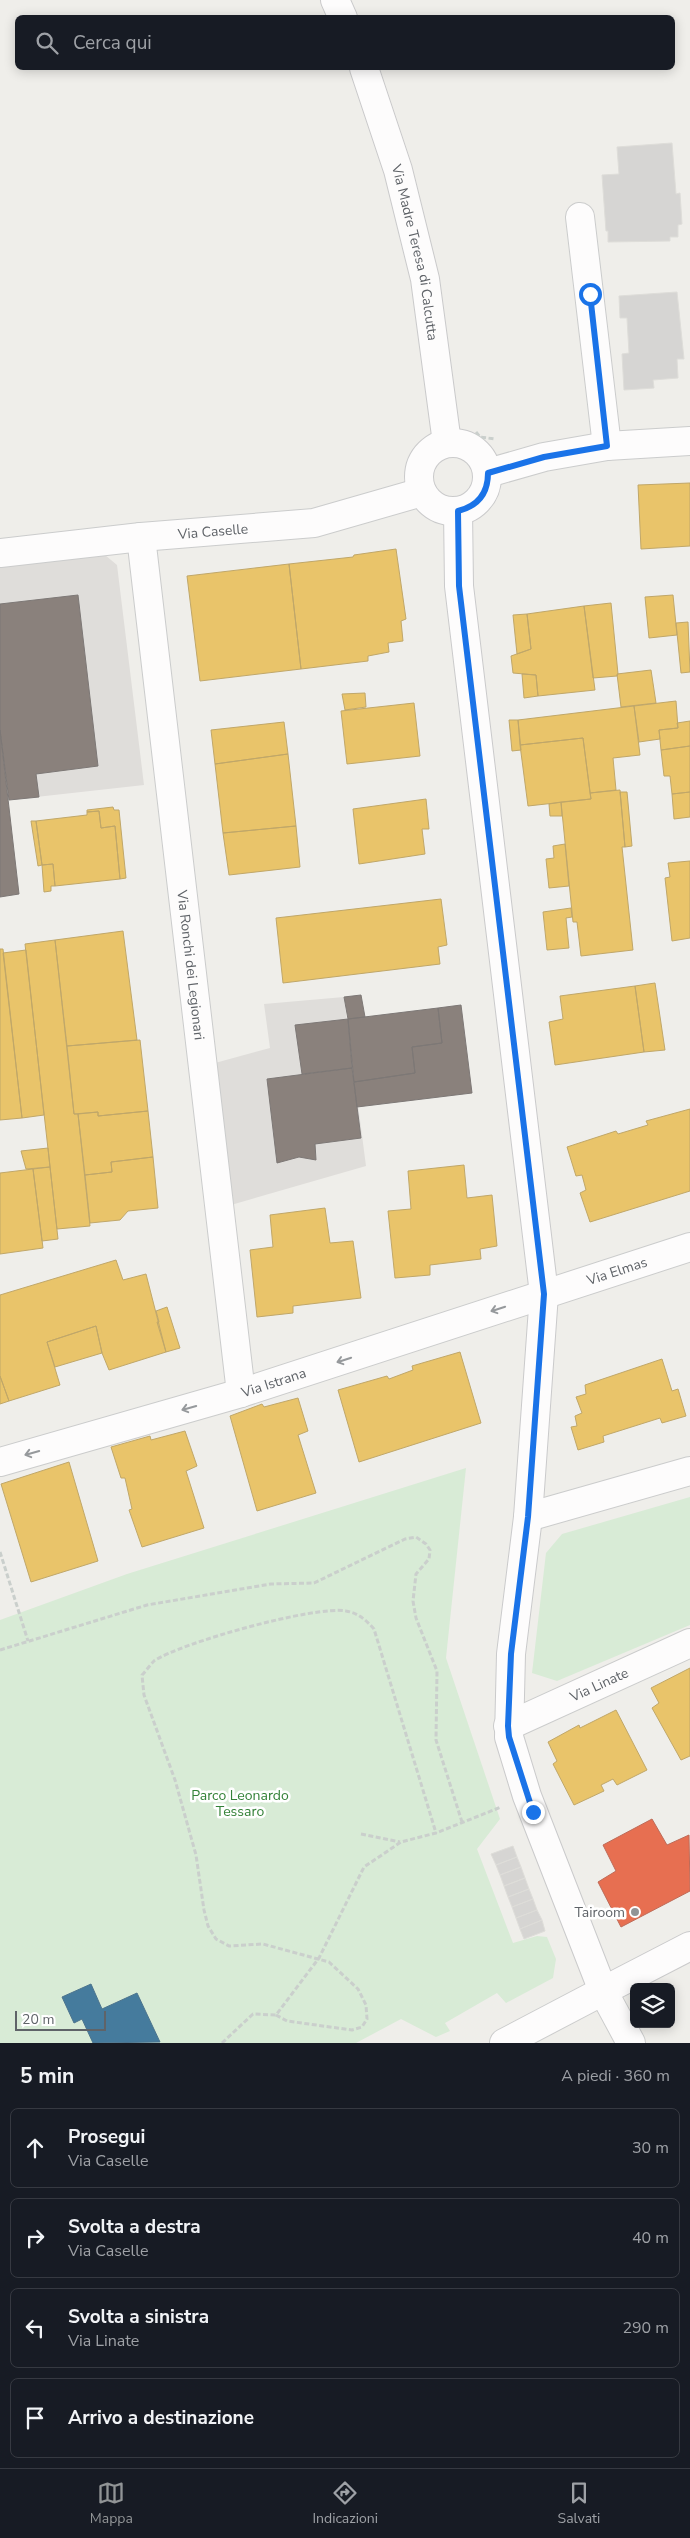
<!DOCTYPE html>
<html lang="it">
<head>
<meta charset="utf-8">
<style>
	body { margin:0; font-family:"Nunito Sans",sans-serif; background:#20242c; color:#f1f3f6 }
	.controls { position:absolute; right:15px; bottom:15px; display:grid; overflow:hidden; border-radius:8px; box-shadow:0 2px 12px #0003 }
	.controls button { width:45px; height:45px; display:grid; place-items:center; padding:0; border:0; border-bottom:1px solid #363941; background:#171b24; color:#f1f3f6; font:25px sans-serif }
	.scale { position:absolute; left:15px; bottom:12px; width:91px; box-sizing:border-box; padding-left:5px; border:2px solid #5f6368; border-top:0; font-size:14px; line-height:18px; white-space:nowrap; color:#5f6368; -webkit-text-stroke:4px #fff; paint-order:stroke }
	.stop { position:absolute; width:15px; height:15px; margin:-11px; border:4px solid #1a73e8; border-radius:50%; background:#fff }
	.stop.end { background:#1a73e8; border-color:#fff; box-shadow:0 1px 5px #0008 }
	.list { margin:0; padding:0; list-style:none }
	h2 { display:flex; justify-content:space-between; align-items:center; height:65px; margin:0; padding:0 20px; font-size:21px }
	h2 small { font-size:16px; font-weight:400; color:#9ea1a6 }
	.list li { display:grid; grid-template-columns:32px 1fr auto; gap:15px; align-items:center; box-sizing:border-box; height:80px; margin:0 10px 10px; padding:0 10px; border:1px solid #363941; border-radius:8px }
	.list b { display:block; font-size:19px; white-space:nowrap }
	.list p { margin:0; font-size:16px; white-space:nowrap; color:#9ea1a6 }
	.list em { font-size:16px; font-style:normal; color:#9ea1a6 }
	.icon { flex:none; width:28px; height:28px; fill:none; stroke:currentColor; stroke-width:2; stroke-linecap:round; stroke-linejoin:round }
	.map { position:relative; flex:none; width:690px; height:2043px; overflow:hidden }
	.search { position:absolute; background:#171b24; box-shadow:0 2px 12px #0003; left:15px; right:15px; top:15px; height:55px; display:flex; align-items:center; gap:12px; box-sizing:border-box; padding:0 18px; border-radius:8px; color:#9ea1a6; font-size:19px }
	.sheet { height:425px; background:#171b24 }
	nav { display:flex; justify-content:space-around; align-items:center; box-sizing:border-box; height:70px; border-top:1px solid #363941; background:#171b24; font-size:14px; color:#9ea1a6 }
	nav a { display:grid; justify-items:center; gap:2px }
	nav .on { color:#919496 }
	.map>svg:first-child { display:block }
	.industrial { fill:#dfddda }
	.green { fill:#d8ebd6 }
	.homes { fill:#e9c46a; stroke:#c0a769 }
	.shops { fill:#e76f51; stroke:#be6b58 }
	.public { fill:#457b9d; stroke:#4d748d }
	.industry { fill:#8a817c; stroke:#7d7876 }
	.building { fill:#d6d5d3; stroke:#deddd9 }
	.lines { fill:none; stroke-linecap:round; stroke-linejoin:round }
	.street-casing { stroke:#cbcccc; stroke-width:30 }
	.secondary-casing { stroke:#cacacb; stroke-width:30 }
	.path { stroke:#cacfcc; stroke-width:3; stroke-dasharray:5 2.5; stroke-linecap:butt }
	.street { stroke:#fdfcfc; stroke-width:28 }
	.secondary { stroke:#fdfcfc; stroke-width:28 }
	.oneway { stroke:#96999c }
	.route { stroke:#1a73e8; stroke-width:6 }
	.poi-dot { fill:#919496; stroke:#fff; stroke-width:2 }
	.labels { text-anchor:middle; stroke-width:5; stroke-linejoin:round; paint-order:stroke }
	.street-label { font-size:14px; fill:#5f6368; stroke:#fff }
	.park-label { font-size:14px; fill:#348238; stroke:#fff }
	.poi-label { font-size:14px; fill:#5f6368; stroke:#fff; text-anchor:end }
</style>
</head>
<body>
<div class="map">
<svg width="690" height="2043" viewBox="0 0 690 2043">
	<rect width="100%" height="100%" fill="#efeeea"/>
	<path class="industrial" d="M 105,555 L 117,565 L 144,785 L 9,800 L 0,730 L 0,567 Z
		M 344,997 L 366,1166 L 231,1205 L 215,1063 L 270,1048 L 264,1004 Z"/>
	<path class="green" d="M 466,1468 L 446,1658 L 500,1819 L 477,1849 L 513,1943 L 537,1936 L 547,1937 L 556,1959 L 553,1978 L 506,2003 L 497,1993 L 445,2023 L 450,2031 L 436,2037 L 401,2019 L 356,2043 L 0,2043 L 0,1620 L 127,1574 Z
		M 690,1497 L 690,1625 L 557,1681 L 532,1673 L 546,1553 L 562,1534 Z"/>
	<path class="homes" d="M 690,483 L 690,546 L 641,549 L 638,485 Z
		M 396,549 L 406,619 L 401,621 L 403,641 L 388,643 L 389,652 L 368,656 L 368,661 L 301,669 L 289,564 L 353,557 L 354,555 Z
		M 289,564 L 301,669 L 200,681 L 187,576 Z
		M 673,595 L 677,635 L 649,638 L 645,597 Z
		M 611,603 L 618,674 L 617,676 L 593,678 L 584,606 Z
		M 584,606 L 595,690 L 538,696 L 536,675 L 513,673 L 511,656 L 531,649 L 527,614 Z
		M 527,614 L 531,649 L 517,654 L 513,615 Z
		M 688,622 L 690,672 L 681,673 L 676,623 Z
		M 651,670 L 656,703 L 621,707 L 617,674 Z
		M 522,674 L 536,675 L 538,696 L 524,698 Z
		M 365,693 L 366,707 L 345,710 L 342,694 Z
		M 676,701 L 678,728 L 659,730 L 660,739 L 639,742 L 634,706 Z
		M 414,703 L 420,756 L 347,764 L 341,711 Z
		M 634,706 L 640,755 L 613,758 L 616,790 L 590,793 L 583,738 L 520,745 L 518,720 Z
		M 509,720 L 518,720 L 521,750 L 512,751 Z
		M 690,721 L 690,746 L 661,750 L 659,730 L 678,728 L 677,723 Z
		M 284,722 L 288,754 L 215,764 L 211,730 Z
		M 583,738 L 591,799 L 528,806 L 520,745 Z
		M 690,746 L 690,792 L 672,794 L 670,776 L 664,776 L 661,750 Z
		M 288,754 L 296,826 L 223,833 L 215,764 Z
		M 620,790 L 625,847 L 622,847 L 633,950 L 581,956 L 577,922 L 573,922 L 561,802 L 591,799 L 590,793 Z
		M 620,792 L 627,792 L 632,846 L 625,847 Z
		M 690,792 L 690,817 L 674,819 L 672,794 Z
		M 426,799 L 429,829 L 422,829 L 425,854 L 359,864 L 353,809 Z
		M 561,802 L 562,816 L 550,816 L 549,804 Z
		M 113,807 L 114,810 L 119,810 L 126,878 L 120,879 L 115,826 L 101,828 L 99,811 L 87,812 L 87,810 Z
		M 99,811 L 101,828 L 115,826 L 120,879 L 55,886 L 53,864 L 42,865 L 36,821 L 87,815 L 87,812 Z
		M 31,821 L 36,821 L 42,865 L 38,866 Z
		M 296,826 L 300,867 L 229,875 L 223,833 Z
		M 565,844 L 569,886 L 549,888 L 546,859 L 554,858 L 553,846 Z
		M 690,861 L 690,938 L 672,941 L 665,878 L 670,877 L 668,863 Z
		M 53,864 L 55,886 L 51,886 L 51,891 L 44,892 L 42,865 Z
		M 441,899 L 447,945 L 438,947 L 440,964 L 283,983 L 276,918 Z
		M 571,908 L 572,917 L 566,918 L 569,948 L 547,950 L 543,912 Z
		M 123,931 L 137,1040 L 67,1046 L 55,940 Z
		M 55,940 L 74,1114 L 78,1114 L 90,1226 L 57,1229 L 25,944 Z
		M 0,949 L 3,949 L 22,1118 L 0,1120 Z
		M 26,950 L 44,1115 L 22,1118 L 3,953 Z
		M 655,983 L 665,1050 L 644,1052 L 635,986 Z
		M 635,986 L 644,1052 L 555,1065 L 549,1022 L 563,1019 L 560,996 Z
		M 140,1040 L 148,1111 L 98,1116 L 98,1112 L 74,1114 L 67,1046 Z
		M 690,1109 L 690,1191 L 590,1222 L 580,1193 L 586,1190 L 582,1175 L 576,1176 L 567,1147 L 616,1131 L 618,1134 L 648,1125 L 646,1121 Z
		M 148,1111 L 153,1157 L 111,1162 L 112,1172 L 85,1175 L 78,1114 L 98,1112 L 98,1116 Z
		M 48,1148 L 50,1167 L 26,1169 L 21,1151 Z
		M 153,1157 L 158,1208 L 128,1211 L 120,1220 L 90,1223 L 85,1175 L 112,1172 L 111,1162 Z
		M 464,1165 L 467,1198 L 492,1195 L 497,1246 L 480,1249 L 481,1259 L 430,1265 L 430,1275 L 395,1278 L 388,1211 L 411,1209 L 408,1171 Z
		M 50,1167 L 58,1239 L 42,1241 L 33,1169 Z
		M 33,1169 L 43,1248 L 0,1254 L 0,1173 Z
		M 325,1208 L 330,1243 L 353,1241 L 361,1298 L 293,1306 L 293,1313 L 257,1317 L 250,1250 L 273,1247 L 270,1215 Z
		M 116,1260 L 123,1280 L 146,1274 L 166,1352 L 109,1370 L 102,1353 L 96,1326 L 47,1342 L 60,1385 L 9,1401 L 0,1376 L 0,1295 Z
		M 167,1307 L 180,1348 L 166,1352 L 157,1322 L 159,1322 L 156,1311 Z
		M 96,1326 L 102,1353 L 55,1367 L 47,1342 Z
		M 460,1352 L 481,1423 L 359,1462 L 338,1390 L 387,1376 L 389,1379 L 413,1370 L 412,1366 Z
		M 662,1359 L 672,1391 L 678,1389 L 686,1416 L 662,1423 L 660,1418 L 603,1436 L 604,1442 L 578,1450 L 571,1427 L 577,1426 L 575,1416 L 582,1413 L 576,1397 L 586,1394 L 585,1385 Z
		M 0,1376 L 9,1401 L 0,1404 Z
		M 298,1398 L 308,1431 L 298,1435 L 316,1493 L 257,1511 L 230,1416 L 262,1404 L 264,1407 Z
		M 185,1431 L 197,1466 L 186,1471 L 204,1528 L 142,1547 L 129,1510 L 132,1509 L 125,1478 L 121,1478 L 111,1447 L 150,1436 L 151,1440 Z
		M 69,1462 L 98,1561 L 31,1582 L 1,1484 Z
		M 690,1668 L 690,1756 L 681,1760 L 652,1708 L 659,1703 L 651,1688 Z
		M 616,1710 L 647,1770 L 617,1785 L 613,1779 L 601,1785 L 604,1791 L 574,1805 L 553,1764 L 557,1761 L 548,1742 L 579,1725 L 580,1728 Z"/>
	<path class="shops" d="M 652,1819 L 667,1845 L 689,1835 L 690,1891 L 621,1927 L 598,1882 L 616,1871 L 603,1845 Z"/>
	<path class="public" d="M 91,1984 L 102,2009 L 137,1993 L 160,2042 L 93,2043 L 82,2019 L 74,2023 L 62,1997 Z"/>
	<path class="industry" d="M 78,595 L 98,766 L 36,774 L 39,797 L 9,800 L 0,730 L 0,604 Z
		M 0,730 L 19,894 L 0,897 Z
		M 361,995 L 365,1017 L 348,1019 L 344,997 Z
		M 461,1005 L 472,1093 L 357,1107 L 354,1082 L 415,1073 L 412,1047 L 442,1043 L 438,1008 Z
		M 438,1008 L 442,1043 L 412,1047 L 415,1073 L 354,1082 L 348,1019 Z
		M 348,1019 L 352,1068 L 302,1074 L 295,1025 Z
		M 352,1068 L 361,1138 L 315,1144 L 316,1160 L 299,1157 L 277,1163 L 267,1079 Z"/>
	<path class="building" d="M 672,143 L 676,194 L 680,193 L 682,224 L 678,225 L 678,237 L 670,237 L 670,241 L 608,242 L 608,231 L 606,231 L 602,175 L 619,174 L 617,147 Z
		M 677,292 L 684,359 L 677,359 L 678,378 L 653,380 L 654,388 L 624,390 L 622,354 L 629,353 L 627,318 L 620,318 L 619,296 Z
		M 513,1846 L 517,1857 L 496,1865 L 491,1854 Z
		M 517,1857 L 521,1867 L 500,1875 L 496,1865 Z
		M 521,1867 L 525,1878 L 504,1886 L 500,1875 Z
		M 525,1878 L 529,1889 L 508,1897 L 504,1886 Z
		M 529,1889 L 533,1899 L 512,1907 L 508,1897 Z
		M 533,1899 L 537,1910 L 516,1918 L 512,1907 Z
		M 537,1910 L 542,1920 L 520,1929 L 516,1918 Z
		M 542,1920 L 545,1931 L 524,1939 L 520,1929 Z"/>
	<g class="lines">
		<defs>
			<g id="street">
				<path d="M 580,217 L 607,446"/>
				<path d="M 488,473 L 544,457 L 607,446 L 690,441"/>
				<path id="s1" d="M 141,537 L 241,1393"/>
				<path id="s2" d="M 0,553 L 141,537 L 314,523 L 422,492"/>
				<path id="s3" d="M 0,1462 L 241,1393 L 690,1247"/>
				<path d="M 528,1517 L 690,1471"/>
				<path id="s4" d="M 508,1726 L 690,1643"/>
				<path d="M 504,2043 L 603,1991 L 631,2043"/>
			</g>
			<g id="secondary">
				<path d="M 335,0 L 343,18"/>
				<path id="s5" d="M 364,68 L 398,170 L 425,279 L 447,443"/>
				<circle cx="453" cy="477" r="34"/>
				<path d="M 458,511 L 459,586 L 544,1294 L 528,1517 L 511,1654 L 509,1737 L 527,1796 L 603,1991 L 690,1946"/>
			</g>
		</defs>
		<use href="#street" class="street-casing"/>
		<use href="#secondary" class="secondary-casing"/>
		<path class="path" d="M 476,432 L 480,437 L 495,439
			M 0,1552 L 28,1641
			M 0,1650 L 147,1605 L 271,1584 L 314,1583 L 405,1539 L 416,1537 L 426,1544 L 430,1550 L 429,1559 L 416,1574 L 413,1601 L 416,1618 L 437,1671 L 436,1740 L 462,1822
			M 361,1834 L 400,1842
			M 276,2015 L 287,2021 L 352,2030 L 362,2027 L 367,2019 L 366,2005 L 358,1989 L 329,1962 L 263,1944 L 229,1946 L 216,1939 L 208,1926 L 204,1910 L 196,1855 L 175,1780 L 144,1695 L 142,1675 C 146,1671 150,1665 154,1661 C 180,1643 316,1605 346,1611 C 358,1613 366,1620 374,1629 L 436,1833
			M 222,2043 L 253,2014 L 276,2015 L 319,1958 L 364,1867 L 401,1842 L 436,1833 L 501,1807"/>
		<use href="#street" class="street"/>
		<use href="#secondary" class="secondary"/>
	</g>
	<defs><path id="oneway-shaft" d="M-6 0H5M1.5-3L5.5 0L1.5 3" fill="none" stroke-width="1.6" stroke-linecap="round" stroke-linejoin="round" transform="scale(1.25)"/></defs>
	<g class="oneway">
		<use href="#oneway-shaft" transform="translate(498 1309) rotate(162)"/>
		<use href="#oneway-shaft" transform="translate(344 1360) rotate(162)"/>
		<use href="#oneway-shaft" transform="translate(189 1408) rotate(164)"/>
		<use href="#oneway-shaft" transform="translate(32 1453) rotate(164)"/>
	</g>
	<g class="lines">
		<path class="route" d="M 533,1812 L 509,1737 L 508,1726 L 511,1654 L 528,1517 L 544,1294 L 459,586 L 458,511 C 478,506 488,493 488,473 L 544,457 L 607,446 L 590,294"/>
	</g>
	<circle class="poi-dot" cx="635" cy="1912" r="5"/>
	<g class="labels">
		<g class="street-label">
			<text dy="5" stroke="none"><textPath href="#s5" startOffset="192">Via Madre Teresa di Calcutta</textPath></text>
			<text dy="5" stroke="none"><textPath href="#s2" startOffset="214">Via Caselle</textPath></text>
			<text dy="5" stroke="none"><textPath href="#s1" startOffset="431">Via Ronchi dei Legionari</textPath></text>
			<text dy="5" stroke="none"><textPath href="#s3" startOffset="646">Via Elmas</textPath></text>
			<text dy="5" stroke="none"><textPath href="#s3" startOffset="285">Via Istrana</textPath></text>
			<text dy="5" stroke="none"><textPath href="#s4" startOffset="100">Via Linate</textPath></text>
		</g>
		<g class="park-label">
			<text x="240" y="1800">Parco Leonardo<tspan x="240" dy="16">Tessaro</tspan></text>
		</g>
		<g class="poi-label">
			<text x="625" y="1917">Tairoom</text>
		</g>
	</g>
</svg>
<div class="controls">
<button><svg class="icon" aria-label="layers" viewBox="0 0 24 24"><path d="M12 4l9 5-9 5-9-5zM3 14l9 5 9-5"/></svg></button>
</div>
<div class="scale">20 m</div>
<div class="stop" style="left:590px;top:294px"></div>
<div class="stop end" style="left:533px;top:1812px"></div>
<div class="search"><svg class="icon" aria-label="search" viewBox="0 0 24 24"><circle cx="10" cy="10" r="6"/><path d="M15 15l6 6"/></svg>Cerca qui</div>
</div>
<section class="sheet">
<h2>5 min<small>A piedi · 360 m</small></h2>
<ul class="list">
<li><svg class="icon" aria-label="ahead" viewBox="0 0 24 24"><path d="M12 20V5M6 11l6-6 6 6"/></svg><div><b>Prosegui</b><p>Via Caselle</p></div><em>30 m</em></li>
<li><svg class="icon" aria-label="right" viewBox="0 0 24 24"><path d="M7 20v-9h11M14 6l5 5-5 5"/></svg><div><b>Svolta a destra</b><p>Via Caselle</p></div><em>40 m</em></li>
<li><svg class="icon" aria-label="left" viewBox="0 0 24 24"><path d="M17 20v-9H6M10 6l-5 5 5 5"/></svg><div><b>Svolta a sinistra</b><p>Via Linate</p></div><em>290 m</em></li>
<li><svg class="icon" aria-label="arrive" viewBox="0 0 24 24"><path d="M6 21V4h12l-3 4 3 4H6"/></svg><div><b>Arrivo a destinazione</b></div></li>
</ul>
</section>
<nav>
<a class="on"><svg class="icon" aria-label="map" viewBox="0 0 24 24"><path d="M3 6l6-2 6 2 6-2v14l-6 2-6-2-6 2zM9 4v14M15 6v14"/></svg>Mappa</a>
<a><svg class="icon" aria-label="directions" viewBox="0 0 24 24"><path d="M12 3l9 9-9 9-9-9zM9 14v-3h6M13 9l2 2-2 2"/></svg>Indicazioni</a>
<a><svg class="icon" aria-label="saved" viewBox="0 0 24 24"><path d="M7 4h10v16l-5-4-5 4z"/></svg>Salvati</a>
</nav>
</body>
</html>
